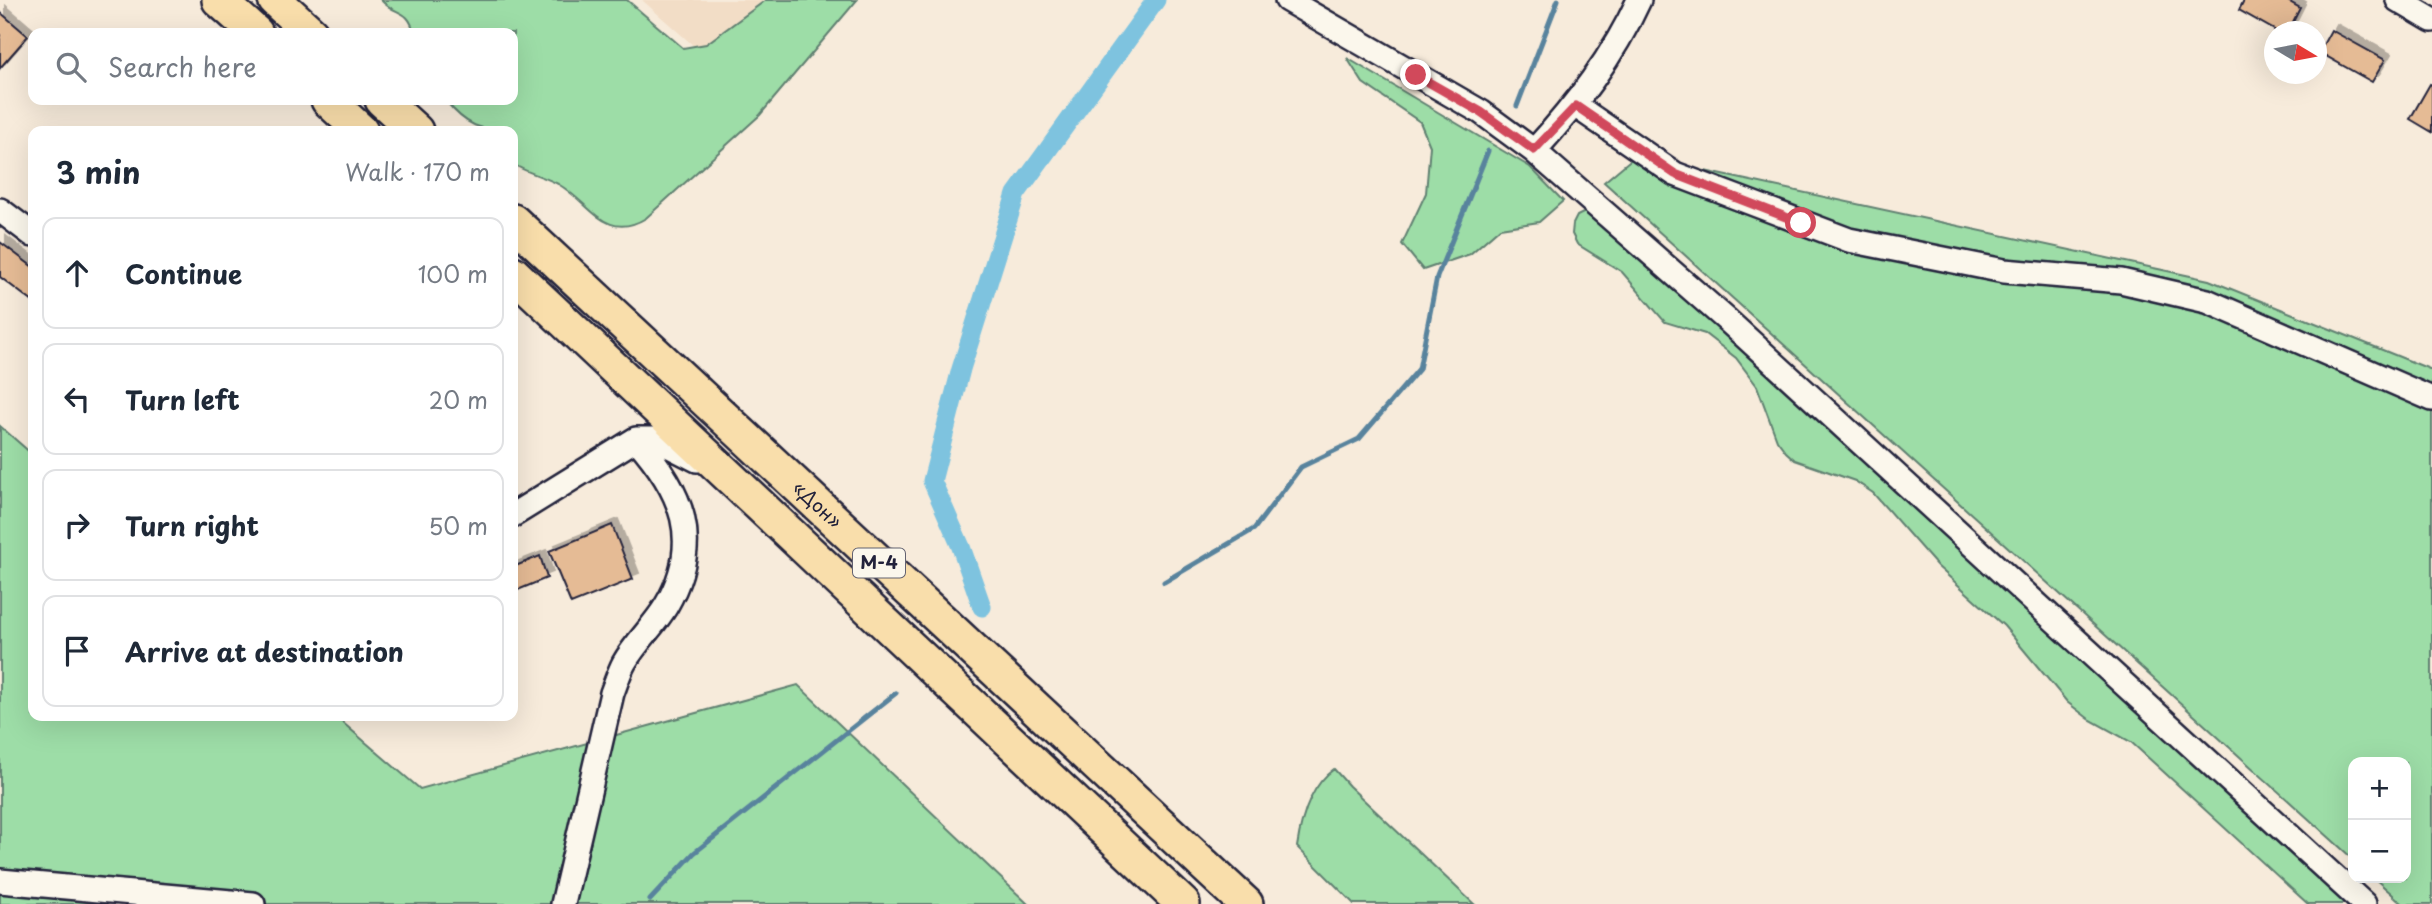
<!DOCTYPE html>
<html lang="en">
<head>
<meta charset="utf-8">
<style>
	body { margin:0; font-family:"Playpen Sans",sans-serif; background:#f2f2f3; color:#1f2937 }
	.controls { position:absolute; right:21px; bottom:21px; display:grid; overflow:hidden; border-radius:14px; box-shadow:0 7px 28px #0002 }
	.controls button { width:63px; height:63px; display:grid; place-items:center; padding:0; border:0; border-bottom:2px solid #e0e1e3; background:#fff; color:#1f2937; font:35px sans-serif }
	.compass { position:absolute; left:2264px; top:21px; width:63px; height:63px; border-radius:50%; background:#fff; box-shadow:0 7px 28px #0002; rotate:100deg }
	.stop { position:absolute; width:21px; height:21px; margin:-16px; border:5px solid #d1495b; border-radius:50%; background:#fff }
	.stop.end { background:#d1495b; border-color:#fff; box-shadow:0 2px 7px #0008 }
	.list { margin:0; padding:0; list-style:none }
	h2 { display:flex; justify-content:space-between; align-items:center; height:91px; margin:0; padding:0 28px; font-size:30px }
	h2 small { font-size:23px; font-weight:400; color:#747a83 }
	.list li { display:grid; grid-template-columns:46px 1fr auto; gap:21px; align-items:center; box-sizing:border-box; height:112px; margin:0 14px 14px; padding:0 14px; border:2px solid #e0e1e3; border-radius:14px }
	.list b { display:block; font-size:26px; white-space:nowrap }
	.list em { font-size:23px; font-style:normal; color:#747a83 }
	.icon { flex:none; width:38px; height:38px; fill:none; stroke:currentColor; stroke-width:2; stroke-linecap:round; stroke-linejoin:round }
	.map { position:relative; flex:none; width:2432px; height:904px; overflow:hidden }
	.search { position:absolute; background:#fff; box-shadow:0 7px 28px #0002; left:28px; top:28px; width:490px; height:77px; display:flex; align-items:center; gap:18px; box-sizing:border-box; padding:0 24px; border-radius:14px; color:#747a83; font-size:26px }
	.panel { position:absolute; background:#fff; box-shadow:0 7px 28px #0002; left:28px; top:126px; width:490px; height:595px; border-radius:14px }
	.map>svg:first-child { display:block }
	.built { fill:#f2ddc6 }
	.green { fill:#9ddda7; stroke:#608071; stroke-width:2 }
	.lines { fill:none; stroke-linecap:round; stroke-linejoin:round }
	.stream { stroke:#59839d; stroke-width:5 }
	.canal { stroke:#7ec3df; stroke-width:19 }
	.building { fill:#e5bb95; stroke:#22223b; stroke-width:2; filter:url(#shadow) }
	.minor-casing { stroke:#22223b; stroke-width:28 }
	.highway-casing { stroke:#22223b; stroke-width:38 }
	.minor { stroke:#fbf7ec; stroke-width:23 }
	.highway { stroke:#f9deab; stroke-width:33 }
	.route { stroke:#d1495b; stroke-width:9 }
	.labels { text-anchor:middle; stroke-width:7; stroke-linejoin:round; paint-order:stroke }
	.shield { fill:#fbf7ec; stroke:#636270; stroke-width:2 }
	.shield-label { font-size:18px; font-weight:bold; fill:#22223b }
	.street-label { font-size:19px; fill:#22223b; stroke:#fbf7ec }
</style>
</head>
<body>
<div class="map">
<svg width="2432" height="904" viewBox="0 0 2432 904">
	<defs>
		<filter id="shadow"><feDropShadow dx="6" dy="-6" stdDeviation="0" flood-color="#0004"/></filter>
	</defs>
	<rect width="100%" height="100%" fill="#f7ebdb"/>
	<filter id="ink" filterUnits="userSpaceOnUse"><feTurbulence type="fractalNoise" baseFrequency=".0143" numOctaves="2"/><feDisplacementMap in="SourceGraphic" scale="14" xChannelSelector="R" yChannelSelector="G"/><feConvolveMatrix kernelMatrix="1 2 1 2 8 2 1 2 1" color-interpolation-filters="sRGB"/></filter>
	<g filter="url(#ink)">
		<path class="built" d="M 642,0 L 777,0 L 703,54 Z"/>
		<path class="green" d="M 381,0 L 627,0 L 683,48 L 706,44 L 766,0 L 857,0 L 760,115 L 646,218 C 605,243 590,202 558,184 C 543,176 527,173 513,164 L 513,131 C 480,131 466,126 445,100 L 513,100 L 513,33 L 414,33 C 409,8 395,16 381,0 Z
			M 1347,58 L 1530,167 L 1563,201 L 1539,222 L 1500,228 L 1470,254 L 1423,270 L 1402,244 L 1426,193 L 1430,146 L 1420,122 L 1363,83 Z
			M 1635,156 L 2209,280 L 2432,370 L 2432,904 L 2403,904 L 2374,878 L 2406,878 L 2406,762 L 2353,762 L 2353,859 L 1604,182 Z
			M 1585,212 L 1594,212 L 2349,904 L 2308,904 L 2131,742 L 2089,719 L 2067,702 L 2004,626 L 1937,566 L 1873,493 L 1855,481 L 1795,460 L 1786,452 L 1777,440 L 1757,386 L 1736,358 L 1705,334 L 1665,322 L 1622,272 L 1577,244 L 1572,234 L 1573,224 L 1577,216 Z
			M 0,426 L 33,455 L 33,716 L 335,716 L 420,789 L 798,685 L 1028,904 L 0,904 Z
			M 1334,769 L 1349,786 L 1474,904 L 1354,904 L 1297,847 C 1301,819 1310,786 1334,769 Z"/>
		<g class="lines">
			<path class="stream" d="M 1517,106 L 1558,0
				M 1164,582 L 1254,529 L 1301,467 L 1359,439 L 1419,369 L 1437,277 L 1488,151
				M 650,900 L 694,853 L 896,693"/>
			<path class="canal" d="M 982,607 L 961,547 L 932,481 L 961,369 L 1016,194 L 1156,0"/>
		</g>
		<path class="building" d="M 2244,0 L 2286,0 L 2300,8 L 2288,32 L 2278,32 L 2239,10 Z
			M 0,12 L 28,36 L 0,68 Z
			M 2331,30 L 2385,60 L 2372,82 L 2319,52 Z
			M 2430,84 L 2432,85 L 2432,132 L 2410,119 Z
			M 0,242 L 33,267 L 33,302 L 0,277 Z
			M 612,525 L 633,579 L 571,604 L 549,551 Z
			M 540,556 L 547,578 L 513,592 L 513,567 Z"/>
		<g class="lines">
			<defs>
				<path id="minor" d="M 1287,0 L 1481,112 L 1534,151 L 1727,320 L 2364,904
					M 2398,0 L 2432,20
					M 1576,106 L 1675,174 L 1849,240 L 2004,271 L 2121,281 L 2207,301 L 2432,399
					M 1534,151 C 1576,105 1613,57 1639,0
					M 0,210 L 33,235
					M 513,515 L 636,439 L 656,439 L 697,460
					M 0,881 L 253,904
					M 563,904 L 612,693 C 616,683 619,672 624,663 C 636,642 654,626 666,606 C 704,541 682,491 636,439"/>
				<g id="highway">
					<path d="M 219,0 L 256,33"/>
					<path d="M 275,0 L 311,33"/>
					<path d="M 328,100 L 361,131"/>
					<path d="M 382,100 L 416,131"/>
					<path id="s1" d="M 513,221 L 1246,904"/>
					<path d="M 513,273 L 1183,904"/>
				</g>
			</defs>
			<use href="#minor" class="minor-casing"/>
			<use href="#highway" class="highway-casing"/>
			<use href="#minor" class="minor"/>
			<use href="#highway" class="highway"/>
		</g>
	</g>
	<g class="lines" filter="url(#ink)">
		<path class="route" d="M 1416,75 L 1481,112 L 1534,150 L 1576,106 L 1675,174 L 1801,223"/>
	</g>
	<g class="labels">
		<rect class="shield" x="853" y="548.5" width="52" height="29" rx="5"/>
		<g class="shield-label">
			<text x="879" y="569">М-4</text>
		</g>
		<g class="street-label">
			<text dy="7" stroke="none"><textPath href="#s1" startOffset="416">«Дон»</textPath></text>
		</g>
	</g>
</svg>
<div class="controls">
<button>+</button>
<button>−</button>
</div>
<svg class="compass" viewBox="-18 -18 36 36"><path d="M0-13l5 13h-10z" fill="#e53935"/><path d="M0 13l5-13h-10z" fill="#747a83"/></svg>
<div class="stop" style="left:1801px;top:223px"></div>
<div class="stop end" style="left:1416px;top:75px"></div>
<div class="search"><svg class="icon" aria-label="search" viewBox="0 0 24 24"><circle cx="10" cy="10" r="6"/><path d="M15 15l6 6"/></svg>Search here</div>
<section class="panel">
<h2>3 min<small>Walk · 170 m</small></h2>
<ul class="list">
<li><svg class="icon" aria-label="ahead" viewBox="0 0 24 24"><path d="M12 20V5M6 11l6-6 6 6"/></svg><div><b>Continue</b></div><em>100 m</em></li>
<li><svg class="icon" aria-label="left" viewBox="0 0 24 24"><path d="M17 20v-9H6M10 6l-5 5 5 5"/></svg><div><b>Turn left</b></div><em>20 m</em></li>
<li><svg class="icon" aria-label="right" viewBox="0 0 24 24"><path d="M7 20v-9h11M14 6l5 5-5 5"/></svg><div><b>Turn right</b></div><em>50 m</em></li>
<li><svg class="icon" aria-label="arrive" viewBox="0 0 24 24"><path d="M6 21V4h12l-3 4 3 4H6"/></svg><div><b>Arrive at destination</b></div></li>
</ul>
</section>
</div>
</body>
</html>
